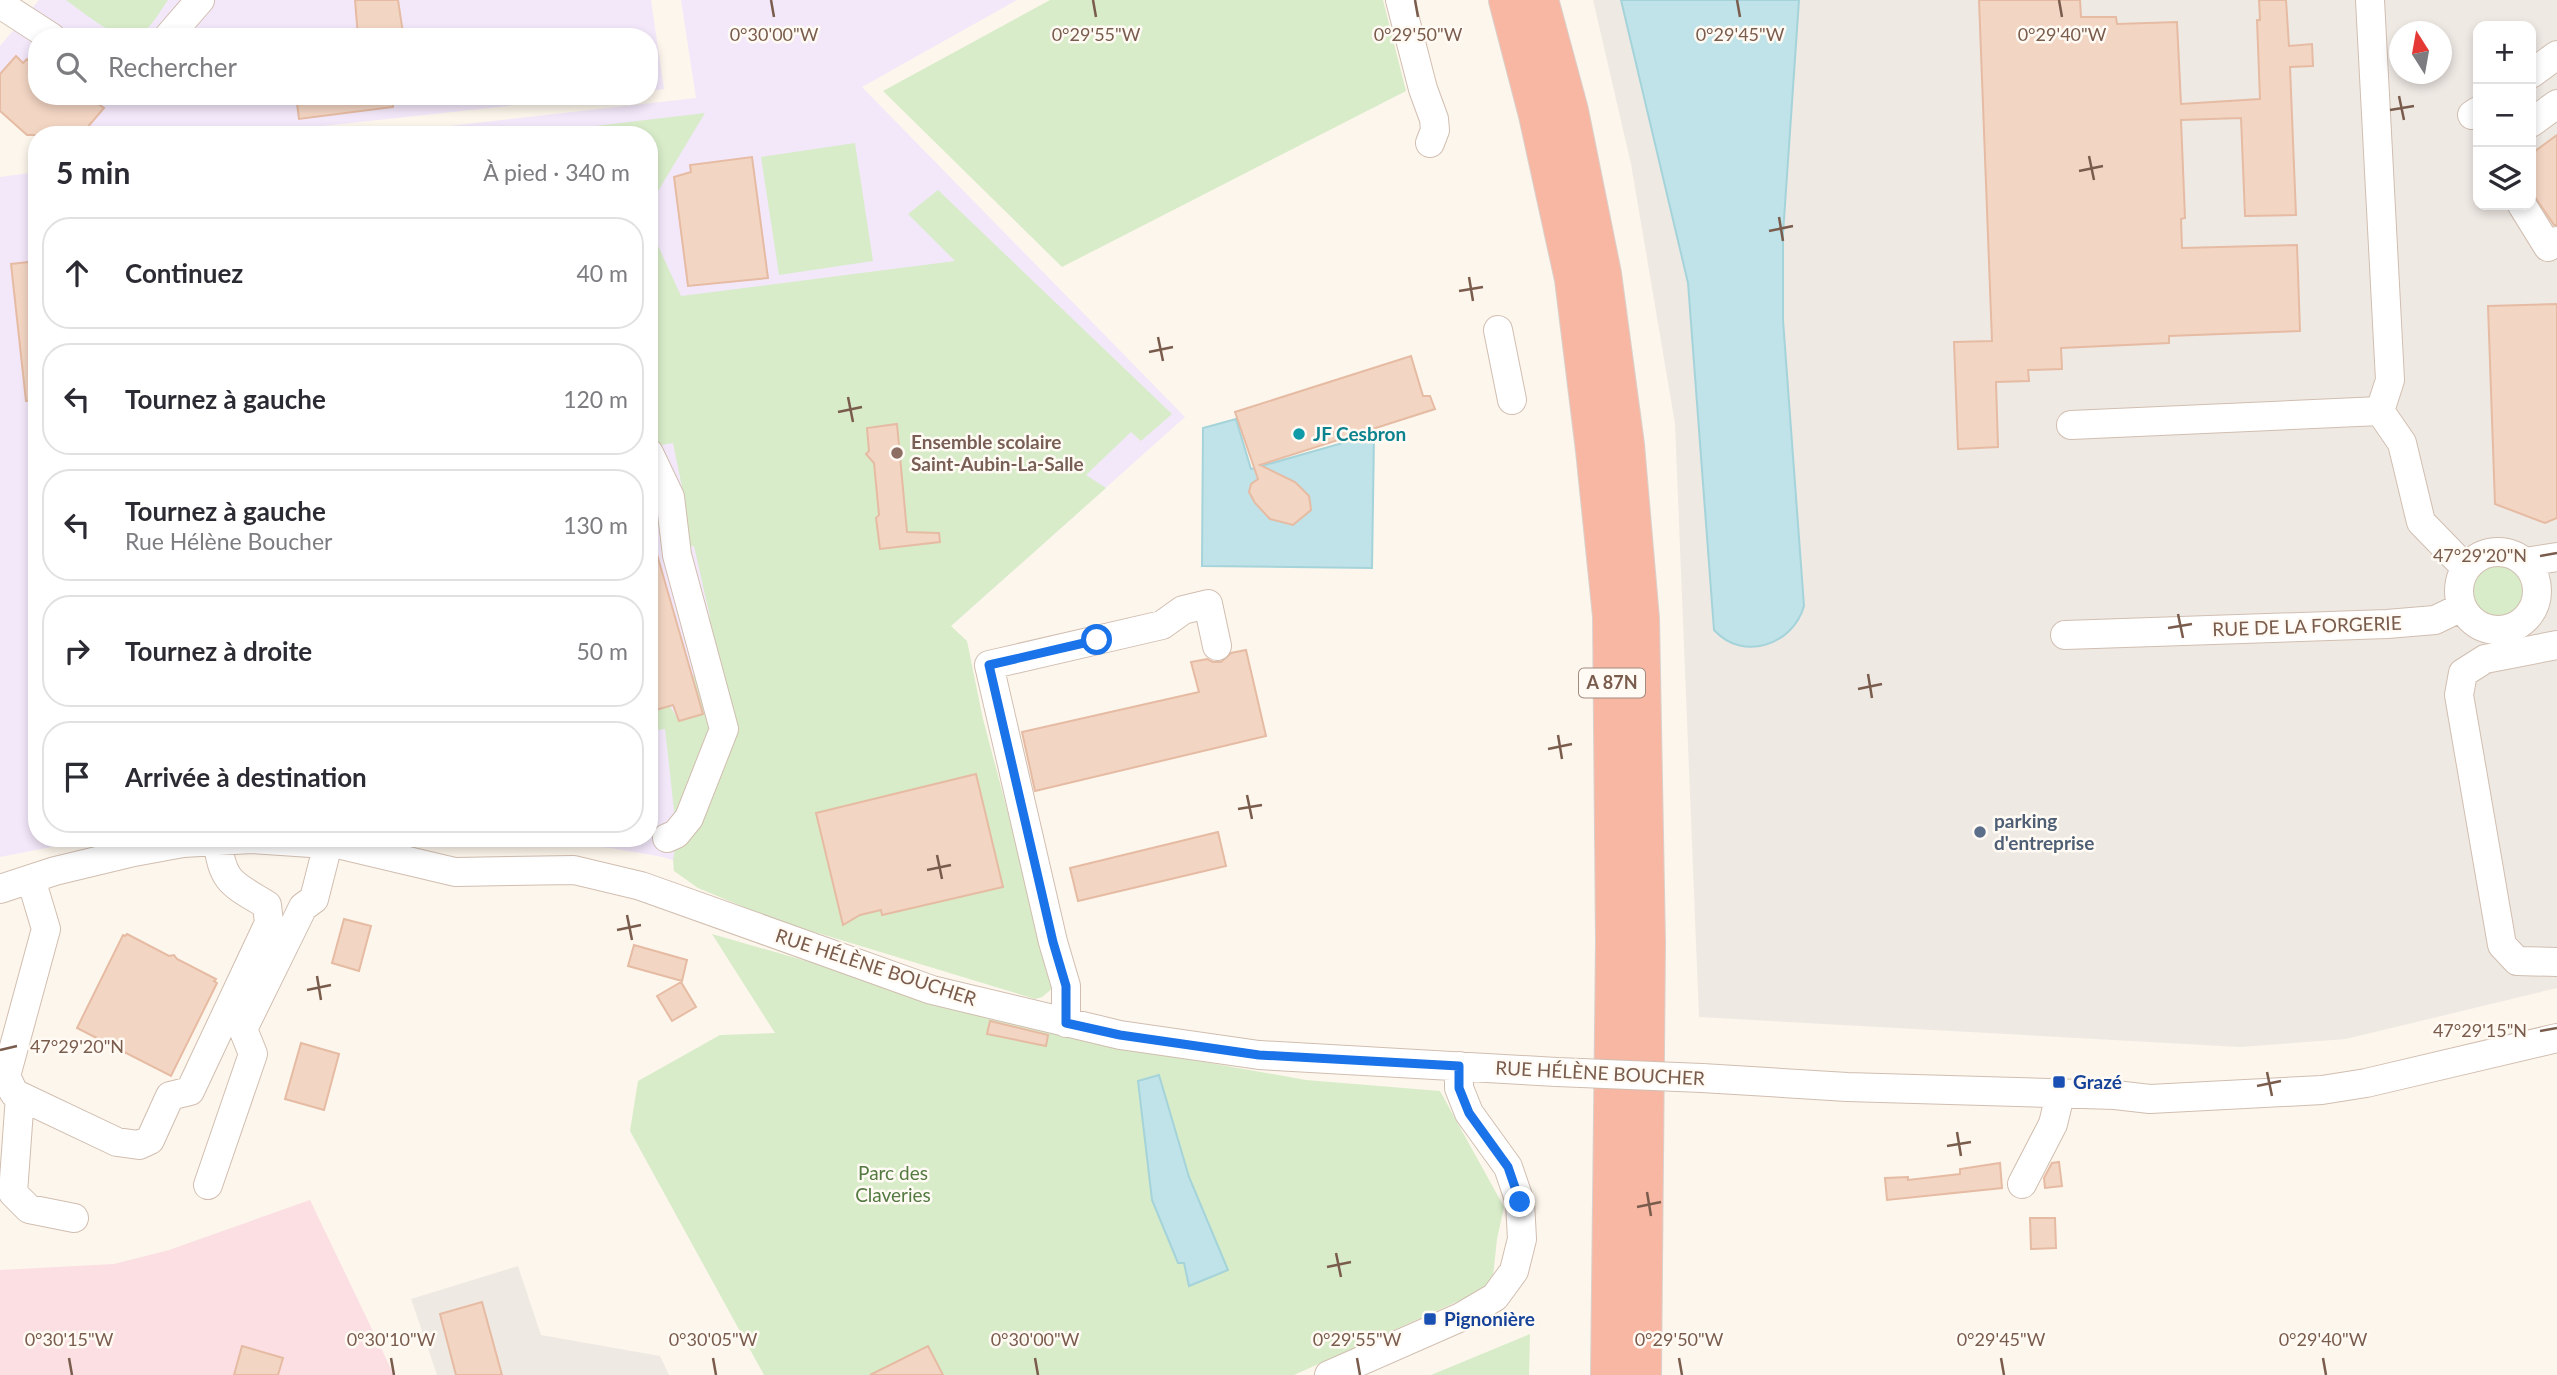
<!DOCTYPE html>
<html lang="fr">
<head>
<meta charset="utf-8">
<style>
	body { margin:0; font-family:Lato,sans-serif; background:#f2f2f3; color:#2b2b33 }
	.controls { position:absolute; right:21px; top:21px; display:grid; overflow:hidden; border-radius:14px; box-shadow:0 4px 10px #0003 }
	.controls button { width:63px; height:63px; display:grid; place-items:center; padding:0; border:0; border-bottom:2px solid #e1e1e2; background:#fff; color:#2b2b33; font:35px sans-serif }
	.compass { position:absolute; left:2389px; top:21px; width:63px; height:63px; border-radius:50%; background:#fff; box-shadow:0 4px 10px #0003; rotate:349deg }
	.stop { position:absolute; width:21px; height:21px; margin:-16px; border:5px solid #1a73e8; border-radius:50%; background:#fff }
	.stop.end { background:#1a73e8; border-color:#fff; box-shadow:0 2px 7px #0008 }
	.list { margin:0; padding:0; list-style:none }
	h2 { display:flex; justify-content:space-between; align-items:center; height:91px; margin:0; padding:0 28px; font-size:30px }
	h2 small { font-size:23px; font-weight:400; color:#7c7c81 }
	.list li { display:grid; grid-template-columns:46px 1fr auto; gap:21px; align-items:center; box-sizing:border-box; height:112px; margin:0 14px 14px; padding:0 14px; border:2px solid #e1e1e2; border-radius:28px }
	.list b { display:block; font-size:26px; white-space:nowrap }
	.list p { margin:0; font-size:23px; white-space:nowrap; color:#7c7c81 }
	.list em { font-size:23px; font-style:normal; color:#7c7c81 }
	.icon { flex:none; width:38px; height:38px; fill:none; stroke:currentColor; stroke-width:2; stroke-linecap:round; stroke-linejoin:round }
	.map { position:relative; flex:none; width:2557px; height:1375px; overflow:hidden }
	.search { position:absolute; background:#fff; box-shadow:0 4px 10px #0003; left:28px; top:28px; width:630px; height:77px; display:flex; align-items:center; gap:18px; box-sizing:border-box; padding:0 24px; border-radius:28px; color:#7c7c81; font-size:26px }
	.panel { position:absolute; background:#fff; box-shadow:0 4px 10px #0003; left:28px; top:126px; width:630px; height:721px; border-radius:28px }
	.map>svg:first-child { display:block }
	.industrial { fill:#efe9e4; fill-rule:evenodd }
	.education { fill:#f3e8fa }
	.medical { fill:#fbdfe3 }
	.green { fill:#d8ecc9 }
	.water { fill:#bfe3e8; stroke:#a5d3da; stroke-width:2 }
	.building { fill:#f3d5c3; stroke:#e6bba3; stroke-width:2 }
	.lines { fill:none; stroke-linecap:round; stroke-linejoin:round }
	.minor-casing { stroke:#d1beb0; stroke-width:30 }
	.highway-casing { stroke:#dad1cd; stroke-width:40 }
	.minor { stroke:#fff; stroke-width:28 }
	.highway { stroke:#f7b7a3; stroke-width:38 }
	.minor-bridge-casing { stroke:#d1beb0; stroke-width:30; stroke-linecap:butt }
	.minor-bridge { stroke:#fff; stroke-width:28 }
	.route { stroke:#1a73e8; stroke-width:9 }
	.ticks { fill:none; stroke:#7a5c4d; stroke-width:2.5 }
	.culture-dot { fill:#0f9aa8; stroke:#fffaf3; stroke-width:2.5 }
	.education-dot { fill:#8d6e63; stroke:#fffaf3; stroke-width:2.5 }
	.service-dot { fill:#5c6f8a; stroke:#fffaf3; stroke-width:2.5 }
	.transit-dot { fill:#1a4fb4; stroke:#fffaf3; stroke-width:2.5 }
	.labels { text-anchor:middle; stroke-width:5; stroke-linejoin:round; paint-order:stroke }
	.shield { fill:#fffaf3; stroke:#a28b7f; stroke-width:2 }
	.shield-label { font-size:18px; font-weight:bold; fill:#7a5c4d }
	.culture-label { font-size:19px; font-weight:bold; fill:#0d838f; stroke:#fffaf3; text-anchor:start }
	.education-label { font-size:19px; font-weight:bold; fill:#785e54; stroke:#fffaf3; text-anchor:start }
	.street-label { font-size:19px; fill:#7a5c4d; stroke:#fffaf3 }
	.service-label { font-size:19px; font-weight:bold; fill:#4e5e75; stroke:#fffaf3; text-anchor:start }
	.transit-label { font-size:19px; font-weight:bold; fill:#164399; stroke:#fffaf3; text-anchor:start }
	.park-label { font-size:19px; fill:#537a41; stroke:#fffaf3 }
	.ticks-label { font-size:18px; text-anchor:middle; fill:#7a5c4d; stroke:#fffaf3; stroke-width:5; stroke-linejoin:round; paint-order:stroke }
</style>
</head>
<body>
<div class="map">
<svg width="2557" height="1375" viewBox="0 0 2557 1375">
	<rect width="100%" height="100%" fill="#fdf6ec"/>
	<path class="industrial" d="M 1593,0 L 2557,0 L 2557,988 L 2346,1039 L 2240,1047 L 1699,1017 L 1675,424 L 1631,164 ZM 2478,26 L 2531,26 L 2531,205 L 2478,205 ZM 2400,32 L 2442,32 L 2442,74 L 2400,74 Z
		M 518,1266 L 541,1335 L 660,1356 L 669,1375 L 437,1375 L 411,1299 Z"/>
	<path class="education" d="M 39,0 L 651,0 L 664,89 L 649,91 L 649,37 L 37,37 L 37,96 L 599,96 L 239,135 L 80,135 L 0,77 L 0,46 Z
		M 681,0 L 1017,0 L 862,87 L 1185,417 L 951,626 L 707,871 L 663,857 L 610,848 L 566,844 L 469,847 L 415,838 L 649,838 L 649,135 L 370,135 L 696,98 Z
		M 37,172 L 37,838 L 98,838 L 0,857 L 0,177 Z"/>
	<path class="medical" d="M 310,1200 L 394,1375 L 0,1375 L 0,1270 L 114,1264 L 169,1250 Z"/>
	<path class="green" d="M 66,0 L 168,0 C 160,11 149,33 134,37 C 117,41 80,10 66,0 Z
		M 1050,0 L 1383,0 L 1406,91 L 1062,267 L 883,91 Z
		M 705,113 L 649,206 L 649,135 L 519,135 Z
		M 855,143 L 873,261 L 779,275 L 761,157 Z
		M 938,190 L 1172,414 L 1141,441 L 1131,432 L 1086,475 L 1106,488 L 951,626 L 967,641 L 983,719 L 1050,971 L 1053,988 L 1042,997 L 1035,999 L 775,920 L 698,888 L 674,871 L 673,860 L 676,842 L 732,730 L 702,620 L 710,617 L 694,546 L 684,547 L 679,501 L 684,497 L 673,443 L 649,447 L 649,226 L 681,296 L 955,261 L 908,214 Z
		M2471 589a27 27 0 1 1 54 0a27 27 0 1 1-54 0Z
		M 702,673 L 716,718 L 675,819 L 665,729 L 649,731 L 649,712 L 670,706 L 679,721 L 703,713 L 692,676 Z
		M 712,934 L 1086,1041 L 1306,1080 L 1440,1091 L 1504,1207 L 1497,1239 L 1492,1286 L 1294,1375 L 764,1375 L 630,1131 L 638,1081 L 720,1035 L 775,1033 Z
		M 1530,1334 L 1529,1375 L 1431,1375 Z"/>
	<path class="water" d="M 1621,0 L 1799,0 L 1783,234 L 1783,320 L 1804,606 C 1793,645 1743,662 1714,630 L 1688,283 Z
		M 1236,419 L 1251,469 L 1374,434 L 1372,568 L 1202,566 L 1203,428 Z
		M 1159,1075 L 1189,1177 L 1228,1270 L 1189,1286 L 1184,1263 L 1178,1263 L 1152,1200 L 1138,1081 Z"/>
	<path class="building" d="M 355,0 L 398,0 L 403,33 L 358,37 Z
		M 1979,0 L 2080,0 L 2081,17 L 2116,17 L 2117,24 L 2177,22 L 2181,104 L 2260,99 L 2257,20 L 2260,20 L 2259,0 L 2286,0 L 2289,46 L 2312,44 L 2313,66 L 2290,67 L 2296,215 L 2245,216 L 2241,118 L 2181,120 L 2185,218 L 2181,219 L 2182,248 L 2297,245 L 2300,331 L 2169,336 L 2169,343 L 2061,348 L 2062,369 L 2028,370 L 2029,381 L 1996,382 L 1998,447 L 1958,449 L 1954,342 L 1992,341 Z
		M 16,56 L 23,63 L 27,59 L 37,65 L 37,96 L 86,96 L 104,108 L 81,135 L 27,135 L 0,111 L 0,74 Z
		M 296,96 L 392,96 L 393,107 L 299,119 Z
		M 2557,135 L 2557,225 L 2554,225 L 2531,191 L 2531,154 Z
		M 752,157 L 768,278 L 688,286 L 674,177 L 691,172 L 690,165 Z
		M 37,261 L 37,400 L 26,401 L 11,264 Z
		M 2557,304 L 2557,518 L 2545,523 L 2495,504 L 2488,306 Z
		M 1411,356 L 1423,396 L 1430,396 L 1435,409 L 1260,465 L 1295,482 L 1309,496 L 1310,502 L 1311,510 L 1293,525 L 1270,519 L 1255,503 L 1249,492 L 1251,484 L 1258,479 L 1235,412 Z
		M 897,424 L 907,532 L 939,533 L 940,542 L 880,549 L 876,518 L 879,515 L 874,463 L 866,454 L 869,451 L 867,428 Z
		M 654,544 L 703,714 L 679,721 L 673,705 L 649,712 L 649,545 Z
		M 1246,650 L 1266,736 L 1035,791 L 1022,732 L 1199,692 L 1191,662 L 1207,659 L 1213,662 L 1221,662 L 1231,653 Z
		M 976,774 L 1003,887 L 882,915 L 881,910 L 860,915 L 843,925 L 816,813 Z
		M 1218,832 L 1226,866 L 1078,901 L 1070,868 Z
		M 344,919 L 371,926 L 359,971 L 332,963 Z
		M 127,934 L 169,956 L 174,955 L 177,959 L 216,979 L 214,981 L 217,983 L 171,1076 L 77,1028 L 123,935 L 125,936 Z
		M 634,945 L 687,960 L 682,981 L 628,966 Z
		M 681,982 L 696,1007 L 672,1021 L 657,996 Z
		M 990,1021 L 1048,1035 L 1046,1046 L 987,1034 Z
		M 301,1043 L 339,1054 L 324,1110 L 285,1099 Z
		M 2059,1162 L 2062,1186 L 2045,1188 L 2044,1178 L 2052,1163 Z
		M 2000,1163 L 2002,1188 L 1887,1200 L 1885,1178 L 1908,1177 L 1908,1180 L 1960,1174 L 1960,1169 Z
		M 2030,1218 L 2055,1218 L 2056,1248 L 2031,1249 Z
		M 482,1302 L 502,1375 L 456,1375 L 440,1314 Z
		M 242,1346 L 283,1358 L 278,1375 L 234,1375 Z
		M 928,1346 L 943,1375 L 870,1375 Z"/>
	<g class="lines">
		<defs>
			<path id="minor" d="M 1400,0 L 1423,89 L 1434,119 L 1435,130 L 1430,143
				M 2370,0 L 2390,380 L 2380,411
				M 0,4 L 51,37
				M 168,37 L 200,0
				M 2531,74 L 2557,55
				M 2472,115 L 2478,111
				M 2531,123 L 2557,104
				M 2522,205 L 2548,247 L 2557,241
				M 1498,330 L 1512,400
				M 2071,425 L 2380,411 L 2402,443 L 2421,522 L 2458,560 L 2469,563
				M 649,453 L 670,497 L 677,555 L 724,729 L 689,818 L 676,834 L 667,838
				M2459 591a39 39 0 1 1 78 0a39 39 0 1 1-78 0Z
				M 2525,562 L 2557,557
				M 2065,635 L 2387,624 L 2435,620 L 2462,607
				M 2557,645 L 2485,659 L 2463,673 L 2459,695 L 2502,945 L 2517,961 L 2557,962
				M 31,879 L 46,929 L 6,1076 L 14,1093 L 20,1096 L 117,1142 L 139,1145 L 150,1140 L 170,1096 L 190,1091 L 269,923 L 267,905 C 234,885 221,882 218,841
				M 0,889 L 55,871 L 134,852 L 183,843 L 251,839 L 341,845 L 455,872 L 574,870 L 641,886 L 932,990 L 1120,1035 L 1259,1055 L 1557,1072
				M 1066,1023 L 1066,986 L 1053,942 L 989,665 L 1162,625 L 1183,610 L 1208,604 L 1217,646
				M 1702,1078 L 1847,1087 L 2115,1095 L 2150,1099 L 2322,1090 L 2366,1083 L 2557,1038
				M 20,1096 L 13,1193 L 29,1209 L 74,1218
				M 2022,1184 L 2053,1124 L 2060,1095
				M 208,1185 L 253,1054 L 243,1029 L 303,907 L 314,899 L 328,844
				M 1329,1375 L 1461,1317 L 1495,1297 L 1514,1271 L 1522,1239 L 1520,1202 L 1508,1167 L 1469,1113 L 1459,1088 L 1459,1066"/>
			<path id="highway" d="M 1508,0 L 1538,115 L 1574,279 L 1595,450 L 1612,616 L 1615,942 L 1610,1375
				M 1539,0 L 1569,111 L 1602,274 L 1625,445 L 1640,619 L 1646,943 L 1642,1375"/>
		</defs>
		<use href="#minor" class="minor-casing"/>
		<use href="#highway" class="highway-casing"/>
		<use href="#minor" class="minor"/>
		<use href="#highway" class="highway"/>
		<defs>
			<path id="minor-bridge" d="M 1557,1072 L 1702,1078"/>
		</defs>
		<use href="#minor-bridge" class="minor-bridge-casing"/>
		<use href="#minor-bridge" class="minor-bridge"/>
	</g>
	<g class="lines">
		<path class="route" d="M 1097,640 L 989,665 L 1053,942 L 1066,986 L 1066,1023 L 1120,1035 L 1259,1055 L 1459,1066 L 1459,1088 L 1469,1113 L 1508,1167 L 1520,1202"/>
	</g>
	<path class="ticks" d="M 771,0 L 774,17M 1093,0 L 1096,17M 1415,0 L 1418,17M 1737,0 L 1740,17M 2059,0 L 2062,17M 2399,96 L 2404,120M 2390,110 L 2414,106M 2089,156 L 2094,180M 2079,171 L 2103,166M 1779,217 L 1783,241M 1769,231 L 1793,226M 1469,277 L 1473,301M 1459,291 L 1483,287M 1158,337 L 1163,361M 1149,352 L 1173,347M 848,397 L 853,422M 838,412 L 862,407M 2540,556 L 2557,553M 2178,614 L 2183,638M 2168,628 L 2192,624M 1868,674 L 1872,698M 1858,689 L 1882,684M 1558,735 L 1562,759M 1548,749 L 1572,744M 1247,795 L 1252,819M 1238,809 L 1262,805M 937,855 L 942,879M 927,870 L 951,865M 627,915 L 632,940M 617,930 L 641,925M 317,976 L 321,1000M 307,990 L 331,985M 2540,1031 L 2557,1028M 0,1050 L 17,1046M 2267,1072 L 2272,1096M 2257,1086 L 2281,1081M 1957,1132 L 1961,1156M 1947,1146 L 1971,1142M 1647,1192 L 1651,1216M 1637,1207 L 1661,1202M 1336,1253 L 1341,1277M 1327,1267 L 1351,1262M 69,1358 L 72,1375M 391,1358 L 394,1375M 713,1358 L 716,1375M 1035,1358 L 1038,1375M 1357,1358 L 1360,1375M 1679,1358 L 1682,1375M 2001,1358 L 2004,1375M 2323,1358 L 2326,1375"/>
	<circle class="culture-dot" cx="1299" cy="434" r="7"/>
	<circle class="education-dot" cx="897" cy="453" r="7"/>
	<circle class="service-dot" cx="1980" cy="832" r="7"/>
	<g class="transit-dot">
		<rect x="2052" y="1075" width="14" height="14" rx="3.5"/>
		<rect x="1423" y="1312" width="14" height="14" rx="3.5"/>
	</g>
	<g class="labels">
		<rect class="shield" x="1579" y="668.5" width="66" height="29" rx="5"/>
		<g class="shield-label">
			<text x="1612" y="689">A 87N</text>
		</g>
		<g class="culture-label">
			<text x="1313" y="441">JF Cesbron</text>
		</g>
		<g class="education-label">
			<text x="911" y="449">Ensemble scolaire<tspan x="911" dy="22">Saint-Aubin-La-Salle</tspan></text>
		</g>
		<g class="street-label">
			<text transform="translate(2307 626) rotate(-2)" y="7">RUE DE LA FORGERIE</text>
			<text transform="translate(876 967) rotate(18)" y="7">RUE HÉLÈNE BOUCHER</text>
			<text transform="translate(1600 1073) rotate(3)" y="7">RUE HÉLÈNE BOUCHER</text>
		</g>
		<g class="service-label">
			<text x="1994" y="828">parking<tspan x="1994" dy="22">d'entreprise</tspan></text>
		</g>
		<g class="transit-label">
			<text x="2073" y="1089">Grazé</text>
			<text x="1444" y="1326">Pignonière</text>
		</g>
		<g class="park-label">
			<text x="893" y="1180">Parc des<tspan x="893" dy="22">Claveries</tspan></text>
		</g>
	</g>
	<g class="ticks-label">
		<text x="774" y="41">0°30'00"W</text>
		<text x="1096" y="41">0°29'55"W</text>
		<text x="1418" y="41">0°29'50"W</text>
		<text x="1740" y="41">0°29'45"W</text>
		<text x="2062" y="41">0°29'40"W</text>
		<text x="2480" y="562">47°29'20"N</text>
		<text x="2480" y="1037">47°29'15"N</text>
		<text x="77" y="1053">47°29'20"N</text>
		<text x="69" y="1346">0°30'15"W</text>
		<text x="391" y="1346">0°30'10"W</text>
		<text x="713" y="1346">0°30'05"W</text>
		<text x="1035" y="1346">0°30'00"W</text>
		<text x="1357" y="1346">0°29'55"W</text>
		<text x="1679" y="1346">0°29'50"W</text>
		<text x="2001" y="1346">0°29'45"W</text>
		<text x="2323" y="1346">0°29'40"W</text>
	</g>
</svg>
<div class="controls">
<button>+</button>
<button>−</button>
<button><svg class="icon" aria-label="layers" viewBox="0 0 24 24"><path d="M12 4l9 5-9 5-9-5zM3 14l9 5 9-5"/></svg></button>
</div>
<svg class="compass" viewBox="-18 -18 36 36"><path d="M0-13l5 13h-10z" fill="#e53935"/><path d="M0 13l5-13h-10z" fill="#7c7c81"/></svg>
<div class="stop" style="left:1097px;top:640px"></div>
<div class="stop end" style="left:1520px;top:1202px"></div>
<div class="search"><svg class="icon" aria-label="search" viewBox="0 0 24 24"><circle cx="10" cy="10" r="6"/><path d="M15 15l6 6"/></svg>Rechercher</div>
<section class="panel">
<h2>5 min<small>À pied · 340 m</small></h2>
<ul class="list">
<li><svg class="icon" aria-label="ahead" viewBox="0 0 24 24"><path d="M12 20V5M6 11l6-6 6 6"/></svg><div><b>Continuez</b></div><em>40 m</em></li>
<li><svg class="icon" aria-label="left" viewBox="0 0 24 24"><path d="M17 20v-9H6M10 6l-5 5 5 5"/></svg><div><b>Tournez à gauche</b></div><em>120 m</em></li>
<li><svg class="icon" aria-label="left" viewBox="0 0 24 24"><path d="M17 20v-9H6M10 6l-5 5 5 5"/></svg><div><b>Tournez à gauche</b><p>Rue Hélène Boucher</p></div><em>130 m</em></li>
<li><svg class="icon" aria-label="right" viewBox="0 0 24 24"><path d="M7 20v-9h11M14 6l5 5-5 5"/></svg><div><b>Tournez à droite</b></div><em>50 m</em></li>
<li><svg class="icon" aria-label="arrive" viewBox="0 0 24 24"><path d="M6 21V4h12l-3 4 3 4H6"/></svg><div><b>Arrivée à destination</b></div></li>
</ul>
</section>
</div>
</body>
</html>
